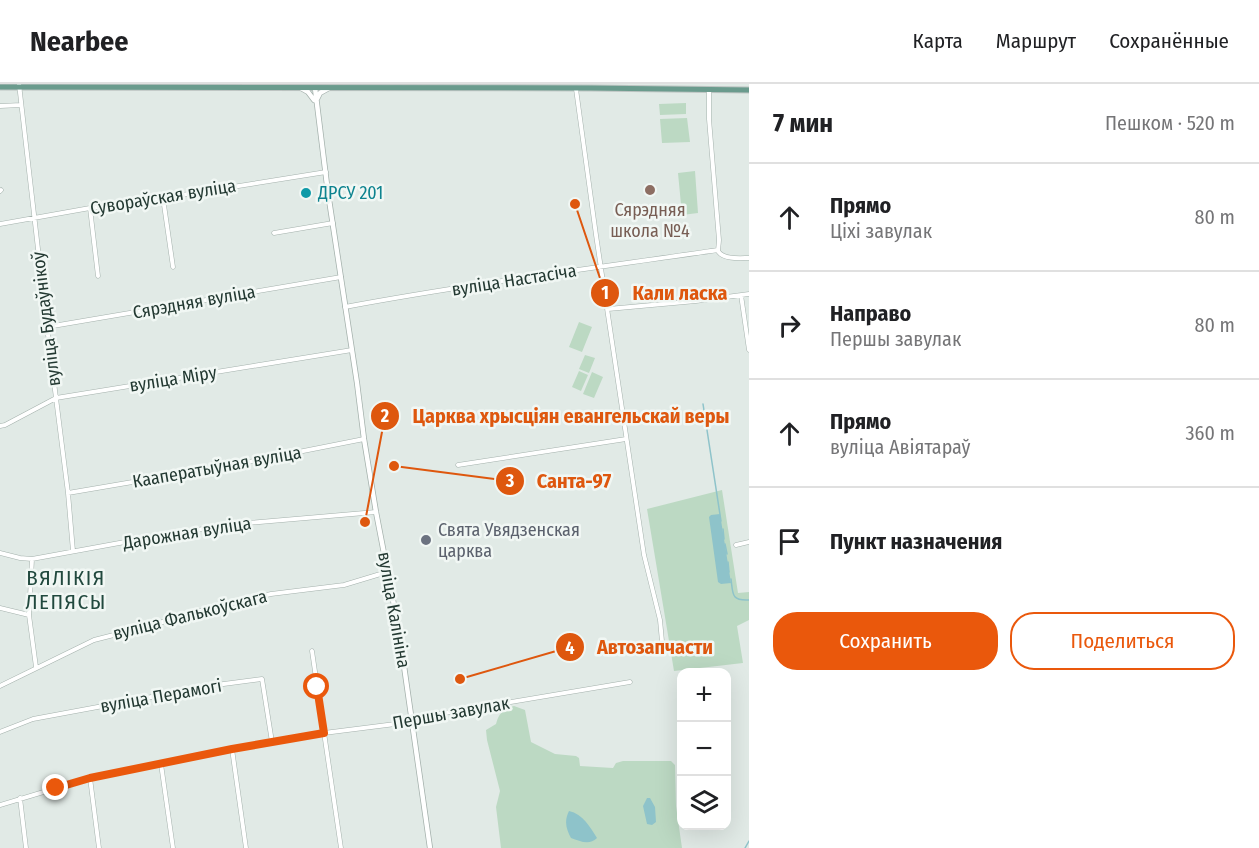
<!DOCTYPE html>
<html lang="ru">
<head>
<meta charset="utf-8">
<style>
	body { margin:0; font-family:"Fira Sans Condensed",sans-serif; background:#f2f2f2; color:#202124 }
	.controls { position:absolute; right:18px; bottom:18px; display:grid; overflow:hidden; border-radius:12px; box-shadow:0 6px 24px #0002 }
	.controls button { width:54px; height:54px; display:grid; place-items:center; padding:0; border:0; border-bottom:2px solid #e0e0e0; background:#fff; color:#202124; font:30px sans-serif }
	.stop { position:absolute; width:18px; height:18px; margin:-14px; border:4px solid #ea580c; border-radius:50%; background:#fff }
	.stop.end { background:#ea580c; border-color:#fff; box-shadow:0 2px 6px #0008 }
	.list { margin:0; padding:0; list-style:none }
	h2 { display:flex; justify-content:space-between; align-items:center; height:78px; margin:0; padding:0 24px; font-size:26px }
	h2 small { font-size:20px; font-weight:400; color:#757577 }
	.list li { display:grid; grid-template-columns:39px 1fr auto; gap:18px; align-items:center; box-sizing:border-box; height:108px; padding:0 24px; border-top:2px solid #e0e0e0 }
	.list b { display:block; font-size:22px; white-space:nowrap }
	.list p { margin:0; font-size:20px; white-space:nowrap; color:#757577 }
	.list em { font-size:20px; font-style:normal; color:#757577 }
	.actions { display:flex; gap:12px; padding:18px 24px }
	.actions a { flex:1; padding:14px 0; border:2px solid #ea580c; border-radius:24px; text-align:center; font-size:21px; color:#ea580c }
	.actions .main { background:#ea580c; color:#fff }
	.icon { flex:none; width:33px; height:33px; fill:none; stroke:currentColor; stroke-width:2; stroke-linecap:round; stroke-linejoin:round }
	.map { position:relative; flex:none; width:749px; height:764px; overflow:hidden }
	header { display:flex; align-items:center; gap:36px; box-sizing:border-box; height:84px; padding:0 30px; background:#fff; border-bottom:2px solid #e0e0e0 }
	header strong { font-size:28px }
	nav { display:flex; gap:33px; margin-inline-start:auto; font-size:21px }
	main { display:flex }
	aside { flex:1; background:#fff }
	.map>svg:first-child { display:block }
	.green { fill:#bcd9c3 }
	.water { fill:#8ec3ca }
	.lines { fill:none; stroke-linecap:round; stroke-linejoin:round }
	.stream { stroke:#8ec3ca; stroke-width:1.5 }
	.minor-casing { stroke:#a4b1ac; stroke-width:5 }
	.tertiary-casing { stroke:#a4b1ac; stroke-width:6 }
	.primary-casing { stroke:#bdc4c2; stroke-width:7 }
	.minor { stroke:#fff; stroke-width:4 }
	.tertiary { stroke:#fff; stroke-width:4.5 }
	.primary { stroke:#6a9b8d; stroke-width:5 }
	.route { stroke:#ea580c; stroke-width:8 }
	.education-dot { fill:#8d6e63; stroke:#f1f7f4; stroke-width:2 }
	.culture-dot { fill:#0f9aa8; stroke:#f1f7f4; stroke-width:2 }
	.worship-dot { fill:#6b7280; stroke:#f1f7f4; stroke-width:2 }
	.labels { text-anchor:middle; stroke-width:5; stroke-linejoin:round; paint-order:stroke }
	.culture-label { font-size:18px; fill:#0d838f; stroke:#f1f7f4; text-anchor:start }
	.street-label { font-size:18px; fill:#233932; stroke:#f1f7f4 }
	.education-label { font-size:18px; fill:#785e54; stroke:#f1f7f4 }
	.worship-label { font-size:18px; fill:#5b616d; stroke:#f1f7f4; text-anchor:start }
	.quarter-label { font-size:21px; letter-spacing:1.5px; fill:#21493e; stroke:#f1f7f4 }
	.leader { fill:none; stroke:#de570e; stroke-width:2 }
	.callout-dot { fill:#de570e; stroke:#f1f7f4; stroke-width:2 }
	.mark-label { font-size:18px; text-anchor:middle; font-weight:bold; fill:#fff }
	.callout-label { font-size:20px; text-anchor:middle; font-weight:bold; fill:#de570e; stroke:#f1f7f4; stroke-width:5; stroke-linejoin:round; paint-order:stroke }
</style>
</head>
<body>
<header>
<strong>Nearbee</strong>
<nav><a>Карта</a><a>Маршрут</a><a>Сохранённые</a></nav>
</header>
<main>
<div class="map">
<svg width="749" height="764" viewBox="0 0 749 764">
	<rect width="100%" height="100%" fill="#e1eae6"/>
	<path class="green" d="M 686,19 L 686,30 L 660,31 L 659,20 Z
		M 687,34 L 690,58 L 662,59 L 660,35 Z
		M 695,87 L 698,129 L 682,131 L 678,89 Z
		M 579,238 L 592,243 L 582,268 L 569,263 Z
		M 585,271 L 595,274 L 589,289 L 579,285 Z
		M 579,287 L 588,291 L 581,307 L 572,303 Z
		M 592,288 L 603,293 L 594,314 L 583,310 Z
		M 722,406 L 738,509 L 749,508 L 749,536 L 737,542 L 743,579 L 674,587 L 647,425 Z
		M 514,622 L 525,626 L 531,658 L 555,670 L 576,672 L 579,674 L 580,682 L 613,684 L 616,679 L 623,677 L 671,677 L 675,681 L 676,722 L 682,764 L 501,764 L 496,723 L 500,707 L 487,656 L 486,646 L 496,640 C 499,629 503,625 514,622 Z"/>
	<path class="water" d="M 720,430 L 731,499 L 721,500 L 718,498 L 709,433 L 711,431 Z
		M 647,714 L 650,714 L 655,723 L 656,738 L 652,741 L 647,740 L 643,722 Z
		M 569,727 C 583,730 590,743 597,754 C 589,762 580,757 571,754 C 566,745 564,737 569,727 Z"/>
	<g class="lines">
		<path class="stream" d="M 703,320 L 721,437
			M 723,445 L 724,455
			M 725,460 L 727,470
			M 728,478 L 729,488
			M 731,495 C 733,510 731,517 749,516
			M 745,764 L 749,757"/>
		<defs>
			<path id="minor" d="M 19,0 L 47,243 L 68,409 L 73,467
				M 576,5 L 596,151 L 644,471 L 660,536 L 663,568
				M 709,6 L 709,35 L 719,156 C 719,158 718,165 718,167 C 723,176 741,174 749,174
				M 0,22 L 21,21
				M 0,107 L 1,106
				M 163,114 L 173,183
				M 90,124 L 98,192
				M 0,140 L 90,124 L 163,114 L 326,88
				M 274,149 L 333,139
				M 741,211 L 749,266
				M 345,223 C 469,200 594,184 718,166
				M 608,225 L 696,217 L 749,210
				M 47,243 L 341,193
				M 0,342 L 5,341 L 56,314 L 352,266
				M 458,381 L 626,355
				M 68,409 L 238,380 L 364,355
				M 736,461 L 749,458
				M 0,469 L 20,474 L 32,475 L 163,451 L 236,440 L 376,428
				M 32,475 L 29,531 L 36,583
				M 0,524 L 29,531
				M 312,567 L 341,764
				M 0,602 L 94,556 L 149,542 L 203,526 L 271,510 L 344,501 L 387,488
				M 0,648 L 33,635 L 216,601 L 262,595 L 272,658
				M 232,665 L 246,764
				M 161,680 L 173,764
				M 90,694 L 99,764
				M 20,714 L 26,764
				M 0,721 L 90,694 L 232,665 L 324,649 L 411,638 L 421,633 L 630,598"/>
			<path id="tertiary" d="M 301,4 L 308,8 L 314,16
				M 315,4 L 328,109 L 357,299 L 364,355 L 376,428 L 399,547 L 430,764
				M 317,15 L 320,9 L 329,4"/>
			<path id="primary" d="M 0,3 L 591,4 L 749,6"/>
		</defs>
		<use href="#minor" class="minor-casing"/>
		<use href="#tertiary" class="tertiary-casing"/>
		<use href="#primary" class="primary-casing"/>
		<use href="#minor" class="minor"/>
		<use href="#tertiary" class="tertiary"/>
		<use href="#primary" class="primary"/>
	</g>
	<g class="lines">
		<path class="route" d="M 56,704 L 90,694 L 232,665 L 324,649 L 317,603"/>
	</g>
	<circle class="education-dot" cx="650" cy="106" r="6"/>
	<circle class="culture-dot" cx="306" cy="109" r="6"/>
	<circle class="worship-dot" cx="426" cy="456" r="6"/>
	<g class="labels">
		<g class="culture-label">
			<text x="318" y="115">ДРСУ 201</text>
		</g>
		<g class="street-label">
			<text transform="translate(163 113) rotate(-9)" y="6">Сувораўская вуліца</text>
			<text transform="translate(514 196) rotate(-9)" y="6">вуліца Настасіча</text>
			<text transform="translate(194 218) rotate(-10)" y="6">Сярэдняя вуліца</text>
			<text transform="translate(46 235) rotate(-97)" y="6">вуліца Будаўнікоў</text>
			<text transform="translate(173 295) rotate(-9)" y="6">вуліца Міру</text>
			<text transform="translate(217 383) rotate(-10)" y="6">Кааператыўная вуліца</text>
			<text transform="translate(187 449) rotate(-9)" y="6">Дарожная вуліца</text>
			<text transform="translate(394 526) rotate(80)" y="6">вуліца Калініна</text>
			<text transform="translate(190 531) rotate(-14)" y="6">вуліца Фалькоўскага</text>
			<text transform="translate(161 612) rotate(-10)" y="6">вуліца Перамогі</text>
			<text transform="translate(451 629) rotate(-10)" y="6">Першы завулак</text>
		</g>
		<g class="education-label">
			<text x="650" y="132">Сярэдняя<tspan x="650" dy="21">школа №4</tspan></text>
		</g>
		<g class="worship-label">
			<text x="438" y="452">Свята Увядзенская<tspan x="438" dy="21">царква</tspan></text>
		</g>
		<g class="quarter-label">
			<text x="66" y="501">ВЯЛІКІЯ<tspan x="66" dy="24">ЛЕПЯСЫ</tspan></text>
		</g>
	</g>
	<path class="leader" d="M575 120L605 209M365 438L385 332M394 382L510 397M460 595L570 563"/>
	<g class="callout-dot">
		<circle cx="575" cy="120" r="6"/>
		<circle cx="365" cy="438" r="6"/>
		<circle cx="394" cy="382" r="6"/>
		<circle cx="460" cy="595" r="6"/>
		<circle cx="605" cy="209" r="15"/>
		<circle cx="385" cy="332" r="15"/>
		<circle cx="510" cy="397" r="15"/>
		<circle cx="570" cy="563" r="15"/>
	</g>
	<g class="mark-label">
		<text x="605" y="215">1</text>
		<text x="385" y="338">2</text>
		<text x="510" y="403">3</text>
		<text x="570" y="570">4</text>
	</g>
	<g class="callout-label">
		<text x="680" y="216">Кали ласка</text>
		<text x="571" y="339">Царква хрысціян евангельскай веры</text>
		<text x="574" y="404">Санта-97</text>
		<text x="655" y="570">Автозапчасти</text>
	</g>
</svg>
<div class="controls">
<button>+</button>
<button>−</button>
<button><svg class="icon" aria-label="layers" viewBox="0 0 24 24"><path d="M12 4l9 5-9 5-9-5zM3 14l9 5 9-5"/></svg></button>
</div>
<div class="stop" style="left:317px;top:603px"></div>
<div class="stop end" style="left:56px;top:704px"></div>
</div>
<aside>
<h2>7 мин<small>Пешком · 520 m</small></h2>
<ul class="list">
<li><svg class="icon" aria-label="ahead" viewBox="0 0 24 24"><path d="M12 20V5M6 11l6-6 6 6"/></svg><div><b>Прямо</b><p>Ціхі завулак</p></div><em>80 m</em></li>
<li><svg class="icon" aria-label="right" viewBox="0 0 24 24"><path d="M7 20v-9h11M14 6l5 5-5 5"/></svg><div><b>Направо</b><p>Першы завулак</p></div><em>80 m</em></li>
<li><svg class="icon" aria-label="ahead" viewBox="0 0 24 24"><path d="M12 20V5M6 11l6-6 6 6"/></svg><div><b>Прямо</b><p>вуліца Авіятараў</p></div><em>360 m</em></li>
<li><svg class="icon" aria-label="arrive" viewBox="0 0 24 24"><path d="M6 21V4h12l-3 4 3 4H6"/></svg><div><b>Пункт назначения</b></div></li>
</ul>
<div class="actions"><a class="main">Сохранить</a><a>Поделиться</a></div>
</aside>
</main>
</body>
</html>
